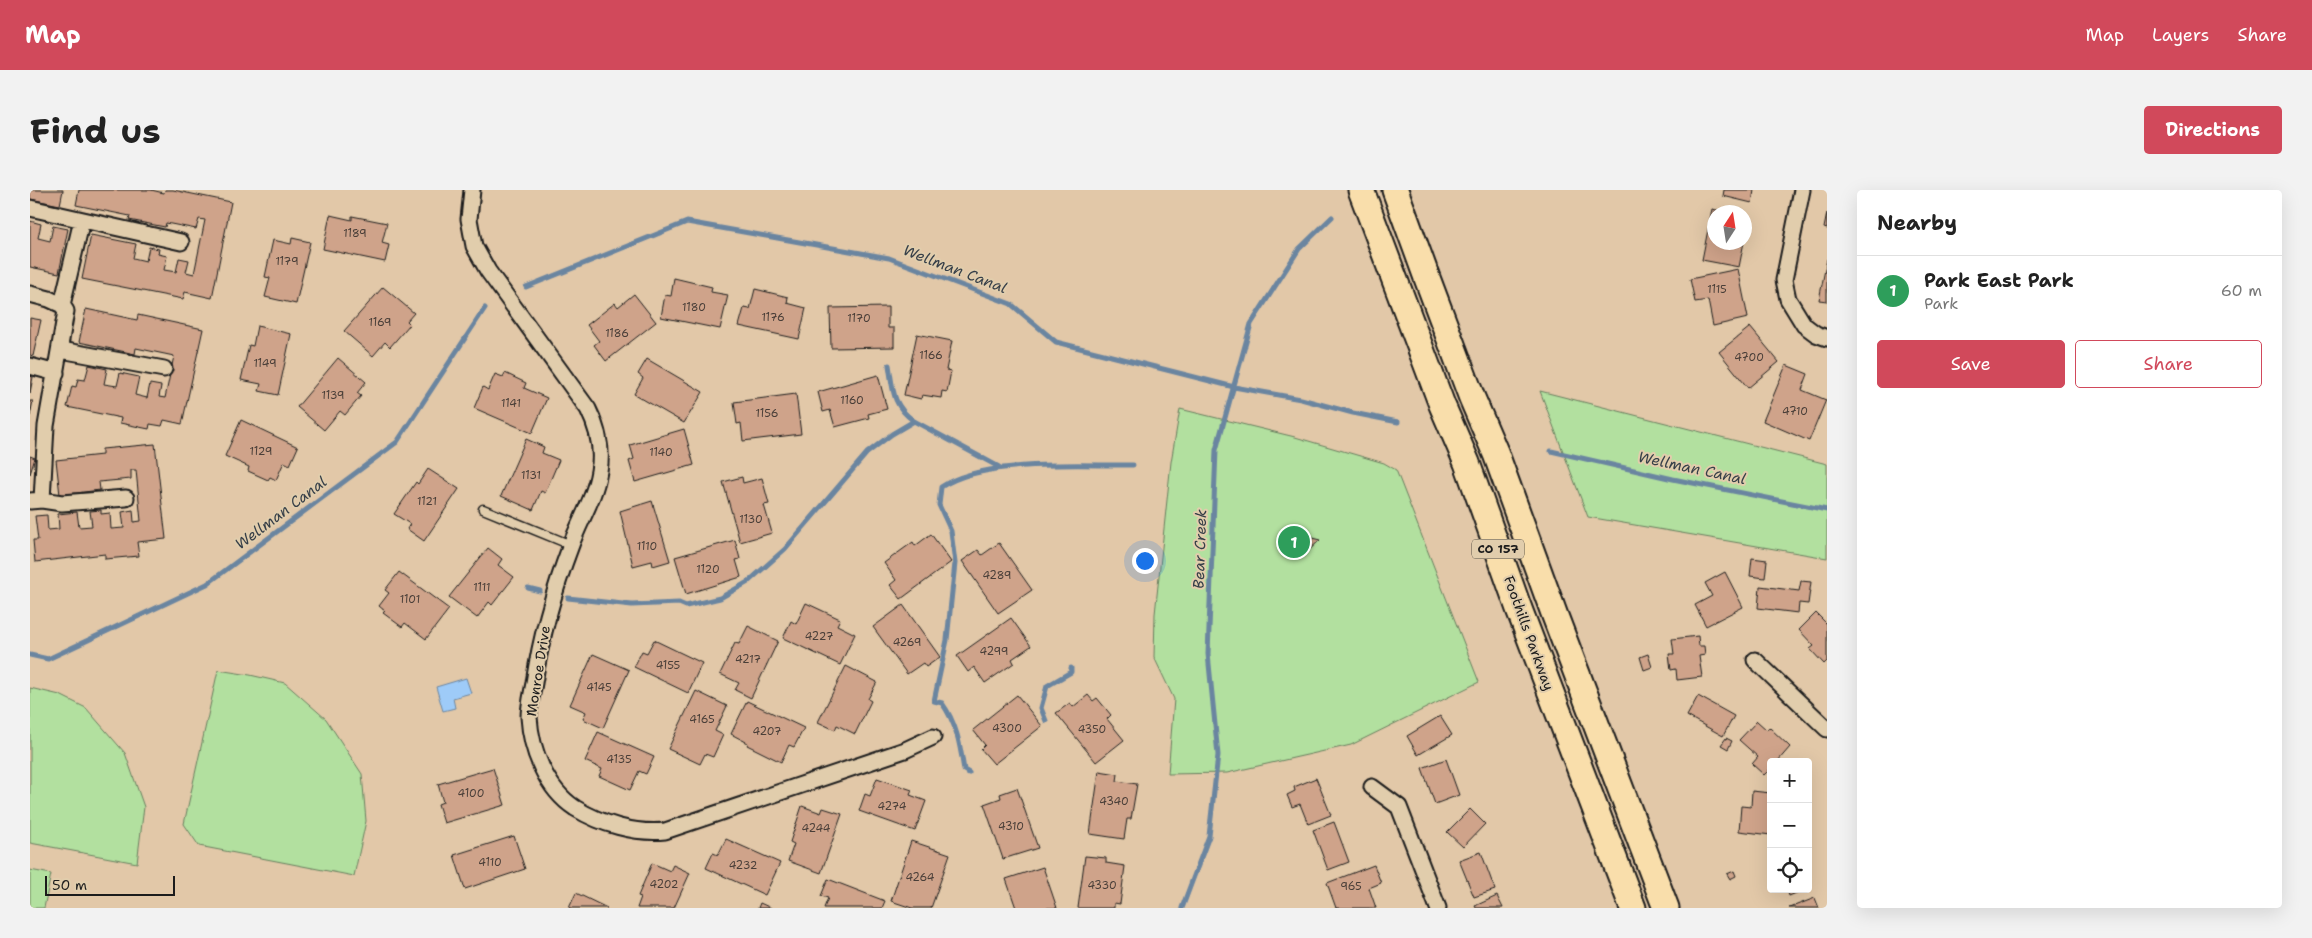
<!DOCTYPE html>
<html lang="en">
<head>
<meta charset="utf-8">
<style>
	body { margin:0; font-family:"Shantell Sans",sans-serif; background:#f2f2f2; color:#222 }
	.controls { position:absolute; right:15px; bottom:15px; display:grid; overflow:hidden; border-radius:5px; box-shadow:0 5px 20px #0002 }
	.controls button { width:45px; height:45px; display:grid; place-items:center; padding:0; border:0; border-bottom:1px solid #e0e0e0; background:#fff; color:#222; font:25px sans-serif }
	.compass { position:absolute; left:1677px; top:15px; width:45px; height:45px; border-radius:50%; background:#fff; box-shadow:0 5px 20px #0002; rotate:12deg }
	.scale { position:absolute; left:15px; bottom:12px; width:130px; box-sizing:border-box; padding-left:5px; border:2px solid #1c1c1c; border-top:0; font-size:14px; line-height:18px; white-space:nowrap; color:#1c1c1c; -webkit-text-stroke:4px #e1cdac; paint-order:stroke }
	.you { position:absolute; left:1114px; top:370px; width:18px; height:18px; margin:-12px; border:4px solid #fff; border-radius:50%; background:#1a73e8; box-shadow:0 0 0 8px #1a73e833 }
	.badge { display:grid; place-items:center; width:32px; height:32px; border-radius:50%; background:#d1495b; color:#fff; font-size:16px; font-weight:700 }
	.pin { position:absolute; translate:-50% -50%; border:2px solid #fff; box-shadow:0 1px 5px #0006 }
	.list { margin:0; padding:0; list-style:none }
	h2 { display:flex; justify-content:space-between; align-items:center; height:65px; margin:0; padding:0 20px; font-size:21px }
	h2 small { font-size:16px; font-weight:400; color:#767676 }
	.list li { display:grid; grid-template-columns:32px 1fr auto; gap:15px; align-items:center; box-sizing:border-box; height:70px; padding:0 20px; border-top:1px solid #e0e0e0 }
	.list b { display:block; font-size:19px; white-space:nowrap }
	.list p { margin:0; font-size:16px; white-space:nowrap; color:#767676 }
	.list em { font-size:16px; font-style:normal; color:#767676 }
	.actions { display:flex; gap:10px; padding:15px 20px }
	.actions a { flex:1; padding:11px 0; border:1px solid #d1495b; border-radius:5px; text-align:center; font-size:18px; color:#d1495b }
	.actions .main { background:#d1495b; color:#fff }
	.icon { flex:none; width:28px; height:28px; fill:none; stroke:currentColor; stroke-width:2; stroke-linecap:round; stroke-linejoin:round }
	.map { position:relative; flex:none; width:1797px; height:718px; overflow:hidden; border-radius:5px }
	header { display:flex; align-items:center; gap:30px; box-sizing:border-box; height:70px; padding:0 25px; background:#d1495b; color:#fff }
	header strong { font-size:24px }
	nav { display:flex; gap:28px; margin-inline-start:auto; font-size:18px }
	.intro { display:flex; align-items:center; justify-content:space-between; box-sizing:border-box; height:120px; padding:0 30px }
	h1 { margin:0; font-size:35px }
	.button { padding:12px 22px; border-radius:5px; background:#d1495b; color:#fff; font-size:18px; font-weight:700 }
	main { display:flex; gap:30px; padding:0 30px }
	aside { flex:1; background:#fff; border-radius:5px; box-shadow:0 5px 20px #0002 }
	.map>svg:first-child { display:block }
	.green { fill:#b2e09f; stroke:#677e5e }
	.water { fill:#9ecbf8; stroke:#6a85a0 }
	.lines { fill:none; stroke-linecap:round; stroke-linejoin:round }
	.stream { stroke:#6a85a0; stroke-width:5 }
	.building { fill:#cfa38a; stroke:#1c1c1c }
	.service-casing { stroke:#1c1c1c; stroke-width:11 }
	.minor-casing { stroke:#1c1c1c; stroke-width:19 }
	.trunk-casing { stroke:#1c1c1c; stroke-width:29 }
	.service { stroke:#e1cdac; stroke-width:8 }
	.minor { stroke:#e1cdac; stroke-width:15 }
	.trunk { stroke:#f9deab; stroke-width:25 }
	.labels { text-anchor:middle; stroke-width:4; stroke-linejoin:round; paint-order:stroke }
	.number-label { font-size:11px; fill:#493e38 }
	.shield { fill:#e1cdac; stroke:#575147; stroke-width:1 }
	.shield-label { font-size:12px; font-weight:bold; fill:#1c1c1c }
	.street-label { font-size:14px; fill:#1c1c1c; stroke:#e1cdac }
	.water-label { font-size:15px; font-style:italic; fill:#363f48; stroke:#e1cdac }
</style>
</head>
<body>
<header>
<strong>Map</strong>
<nav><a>Map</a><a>Layers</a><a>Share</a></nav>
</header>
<div class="intro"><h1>Find us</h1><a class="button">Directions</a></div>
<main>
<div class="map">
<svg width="1797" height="718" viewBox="0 0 1797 718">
	<rect width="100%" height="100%" fill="#e2c8a8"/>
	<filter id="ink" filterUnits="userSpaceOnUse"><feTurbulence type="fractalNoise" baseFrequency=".02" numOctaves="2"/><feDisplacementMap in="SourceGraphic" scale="10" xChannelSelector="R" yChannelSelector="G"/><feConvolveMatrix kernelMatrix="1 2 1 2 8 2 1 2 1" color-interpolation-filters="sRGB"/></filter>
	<g filter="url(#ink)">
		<path class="green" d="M 1510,201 L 1797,274 L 1797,368 L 1558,327 Z
			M 1150,219 L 1265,247 L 1354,273 L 1366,280 L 1449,492 L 1321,555 L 1197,583 L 1138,584 L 1144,509 L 1124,467 L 1125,424 L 1141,272 Z
			M 188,480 L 220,485 L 255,493 L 296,529 L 332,584 L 336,631 L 324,686 L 169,656 L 154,634 Z
			M 0,498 L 30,505 L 56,518 L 95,563 L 114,617 L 107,673 L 0,653 Z
			M 0,680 L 21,684 L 14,718 L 0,718 Z"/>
		<path class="water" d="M 436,488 L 441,503 L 423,508 L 425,518 L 413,521 L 406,497 Z"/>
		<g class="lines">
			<path class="stream" d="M 496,97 L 657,32 L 859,68 L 981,114 L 1026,152 L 1204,197 L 1271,209 L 1323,223 L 1368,232
				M 859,175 C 863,200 862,215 884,231 L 969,277
				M 1521,261 L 1643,289 L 1797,320
				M 498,398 L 510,401
				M 538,408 L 602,415 L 649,413 L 656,416 L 690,408 L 718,392 L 755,359 L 837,263 L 862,244 L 884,231
				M 0,465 L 18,469 L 177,394 L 367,252 L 455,118
				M 1016,531 L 1011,518 L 1017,496 L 1041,482 L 1041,478
				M 939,583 L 934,580 C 930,555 927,534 912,513 L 904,511 L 917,450 L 925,373 L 921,341 L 909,315 L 911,297 C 953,268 1052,276 1103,275
				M 1152,718 L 1179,646 L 1188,565 L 1178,464 L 1186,260 L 1221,134 L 1269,59 L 1302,27"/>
		</g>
		<path class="building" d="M 0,0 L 33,0 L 30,15 L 0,9 Z
			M 49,0 L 121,0 L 134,3 L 135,0 L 143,0 L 201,12 L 182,108 L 155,102 L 153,109 L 52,89 L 61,45 L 106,54 L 103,68 L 116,71 L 119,57 L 129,59 L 128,64 L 137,66 L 134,80 L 146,82 L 149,68 L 159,70 L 156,82 L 164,84 L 175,30 L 169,29 L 166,39 L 136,33 L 135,37 L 99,30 L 100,26 L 46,15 Z
			M 1694,0 L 1724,0 L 1722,13 L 1693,6 Z
			M 1682,19 L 1697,22 L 1684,22 L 1684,52 L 1714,52 L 1709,77 L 1672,70 Z
			M 1797,23 L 1797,39 L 1794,38 Z
			M 300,25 L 322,30 L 322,26 L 357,33 L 352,53 L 359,55 L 355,72 L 293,59 Z
			M 1714,26 L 1719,27 L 1714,49 Z
			M 0,31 L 11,34 L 8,48 L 20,51 L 23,36 L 38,39 L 29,83 L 0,77 Z
			M 262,48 L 280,52 L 266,114 L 235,107 L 240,88 L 235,87 L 243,50 L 261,54 Z
			M 1797,69 L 1797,111 L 1789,110 Z
			M 1708,79 L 1718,128 L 1683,136 L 1678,110 L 1665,112 L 1660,89 Z
			M 644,88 L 682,97 L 681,102 L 698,105 L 690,139 L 631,127 L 635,105 L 641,106 Z
			M 353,97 L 384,123 L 377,131 L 380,134 L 360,157 L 355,152 L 343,166 L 314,141 Z
			M 725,99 L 758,107 L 757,113 L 776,118 L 769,149 L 709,136 L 714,118 L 720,119 Z
			M 604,104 L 626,132 L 576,171 L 564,155 L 569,151 L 557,135 L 585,113 L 588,117 Z
			M 858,117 L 858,138 L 864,138 L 864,157 L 801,158 L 800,118 Z
			M 56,119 L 107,130 L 108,125 L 173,139 L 152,234 L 134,230 L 132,236 L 120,234 L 119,239 L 90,233 L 91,228 L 37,217 L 42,196 L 46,197 L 48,189 L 55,190 L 59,175 L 77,179 L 74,194 L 87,196 L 90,183 L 109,187 L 105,205 L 117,208 L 120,194 L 131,196 L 129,207 L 135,208 L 144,166 L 106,158 L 105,164 L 49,152 Z
			M 0,128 L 11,130 L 3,166 L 0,165 Z
			M 227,136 L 261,144 L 248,205 L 229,201 L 231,194 L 211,190 L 219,155 L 223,156 Z
			M 1720,137 L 1749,172 L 1718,198 L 1689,162 Z
			M 887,144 L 922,151 L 916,180 L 921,181 L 917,202 L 912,201 L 911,208 L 892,205 L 891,209 L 874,205 Z
			M 308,168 L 336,192 L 327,203 L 331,206 L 315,225 L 310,221 L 294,240 L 267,217 Z
			M 617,169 L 673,202 L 654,233 L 604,204 L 613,188 L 608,184 Z
			M 1756,175 L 1778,184 L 1772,200 L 1796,210 L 1779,251 L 1733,231 Z
			M 475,183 L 496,193 L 494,198 L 517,208 L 502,243 L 444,218 L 453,197 L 458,200 L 465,184 L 473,187 Z
			M 848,185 L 857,219 L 838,224 L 839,228 L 805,237 L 800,220 L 793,222 L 788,202 Z
			M 0,186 L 3,187 L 0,203 Z
			M 766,204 L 771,244 L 713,251 L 711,233 L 707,234 L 704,212 Z
			M 0,211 L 3,211 L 0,226 Z
			M 211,230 L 268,257 L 260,275 L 254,272 L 246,290 L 240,287 L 238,290 L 218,281 L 219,277 L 195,266 Z
			M 654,239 L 664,275 L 605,292 L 599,271 L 604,269 L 600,255 Z
			M 496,249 L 514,257 L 512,263 L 529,270 L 515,303 L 511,301 L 503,320 L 471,306 Z
			M 125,254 L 136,349 L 107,352 L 109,366 L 75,369 L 75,364 L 5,372 L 3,350 L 8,350 L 5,326 L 17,325 L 18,340 L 29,339 L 28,324 L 47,322 L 49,337 L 62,336 L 60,321 L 71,320 L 71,324 L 80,323 L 81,339 L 94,338 L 92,322 L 103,320 L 104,332 L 111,331 L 106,280 L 101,280 L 101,289 L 69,292 L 70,300 L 30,305 L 26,270 L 72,265 L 72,259 Z
			M 0,266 L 5,268 L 0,284 Z
			M 398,279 L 429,299 L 394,351 L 377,339 L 380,334 L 364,324 L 386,292 L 388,294 Z
			M 712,287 L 713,293 L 732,288 L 739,314 L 734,315 L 742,343 L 710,352 L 693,292 Z
			M 622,311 L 640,371 L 623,376 L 622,371 L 603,376 L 590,321 Z
			M 901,344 L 921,372 L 871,409 L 860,395 L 866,390 L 854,373 L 883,352 L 885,356 Z
			M 1266,344 L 1290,350 L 1276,363 Z
			M 705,350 L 710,369 L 706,370 L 711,387 L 656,404 L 645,367 Z
			M 969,353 L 1002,400 L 968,423 L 932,371 L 948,360 L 952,365 Z
			M 458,358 L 472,369 L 468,375 L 484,387 L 462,415 L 459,412 L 447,428 L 419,407 Z
			M 1722,368 L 1737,370 L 1735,388 L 1720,386 Z
			M 369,382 L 419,419 L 396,449 L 375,433 L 372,437 L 353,423 L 355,421 L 349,416 L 359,403 L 355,400 Z
			M 1695,382 L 1713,417 L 1676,436 L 1665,415 L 1682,406 L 1675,393 Z
			M 1771,391 L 1781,392 L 1778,414 L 1769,413 L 1768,423 L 1728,418 L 1730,396 L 1769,401 Z
			M 776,413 L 810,429 L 807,435 L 825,444 L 810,475 L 753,448 L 761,431 L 766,434 Z
			M 873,415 L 910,467 L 896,477 L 893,473 L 877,484 L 843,437 Z
			M 1786,423 L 1797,434 L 1797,471 L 1794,474 L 1780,459 L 1784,456 L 1769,440 Z
			M 981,428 L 1001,456 L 982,469 L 984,473 L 955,493 L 944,477 L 938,482 L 927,466 Z
			M 718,436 L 748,451 L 721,508 L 705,500 L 709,493 L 690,484 L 705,453 L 709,454 Z
			M 1668,446 L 1669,456 L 1674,456 L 1675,465 L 1669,466 L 1672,487 L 1647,490 L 1646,479 L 1641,480 L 1639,464 L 1644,464 L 1642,449 Z
			M 624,450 L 672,473 L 658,503 L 604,477 L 612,461 L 617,463 Z
			M 563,464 L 599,480 L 573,538 L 553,529 L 556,522 L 540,515 Z
			M 1618,464 L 1622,477 L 1614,480 L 1610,467 Z
			M 816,476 L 847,492 L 838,509 L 841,511 L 825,544 L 807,535 L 805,540 L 788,532 Z
			M 666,501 L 697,516 L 685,541 L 693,545 L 683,567 L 675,564 L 670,574 L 638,559 Z
			M 987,505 L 1012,536 L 964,574 L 951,559 L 955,555 L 943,540 Z
			M 1058,505 L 1063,511 L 1067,508 L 1081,525 L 1077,529 L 1094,550 L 1066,572 L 1026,523 L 1040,513 L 1043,517 Z
			M 1668,506 L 1704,526 L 1693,546 L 1657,526 Z
			M 717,511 L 774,538 L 764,557 L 759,555 L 751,572 L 717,555 L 718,553 L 701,544 Z
			M 1410,526 L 1422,545 L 1388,565 L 1377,546 Z
			M 1727,531 L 1737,540 L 1739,537 L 1760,557 L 1747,572 L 1741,572 L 1741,578 L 1734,585 L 1722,574 L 1728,567 L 1709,550 Z
			M 568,542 L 624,567 L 616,584 L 609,581 L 600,600 L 569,586 L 572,579 L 555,571 Z
			M 1696,548 L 1702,551 L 1698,559 L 1691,555 Z
			M 1416,569 L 1429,605 L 1405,614 L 1392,578 Z
			M 463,578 L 475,615 L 414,633 L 408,614 L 413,612 L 408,594 Z
			M 1069,581 L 1088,584 L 1087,591 L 1107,594 L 1101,629 L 1097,629 L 1094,649 L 1060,644 Z
			M 847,588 L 882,600 L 880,605 L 896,611 L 885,641 L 829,621 L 835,604 L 840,606 Z
			M 1286,588 L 1301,625 L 1278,634 L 1270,614 L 1262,617 L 1257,605 L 1265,601 L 1264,597 Z
			M 987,598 L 1008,658 L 973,669 L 954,614 L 971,608 L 970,604 Z
			M 1722,601 L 1741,603 L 1741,645 L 1709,641 L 1711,616 L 1721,617 Z
			M 772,616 L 791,623 L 793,618 L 812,624 L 791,683 L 758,671 L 764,654 L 760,652 Z
			M 1440,619 L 1455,634 L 1433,657 L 1417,642 Z
			M 1304,632 L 1319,672 L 1298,680 L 1283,640 Z
			M 484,646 L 495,679 L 435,699 L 424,665 Z
			M 696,649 L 750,673 L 735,705 L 676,678 L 683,663 L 688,665 Z
			M 881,651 L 920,664 L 901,718 L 882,718 L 861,711 Z
			M 1451,662 L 1465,700 L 1444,707 L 1429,670 Z
			M 1055,666 L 1076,668 L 1076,673 L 1095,676 L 1090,714 L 1084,713 L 1084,718 L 1048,718 Z
			M 622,673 L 640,681 L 643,675 L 660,683 L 644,718 L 607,718 L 611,707 L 608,706 Z
			M 1344,675 L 1351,693 L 1339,698 L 1346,718 L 1306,718 L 1297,693 Z
			M 1013,677 L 1027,718 L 986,718 L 976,689 Z
			M 1704,681 L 1706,686 L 1700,689 L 1697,684 Z
			M 798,689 L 855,711 L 852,718 L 794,718 L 798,708 L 791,706 Z
			M 1757,699 L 1776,699 L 1759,706 Z
			M 546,703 L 577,718 L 539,718 Z
			M 1467,706 L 1473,718 L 1446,718 L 1445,716 Z
			M 1785,708 L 1789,718 L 1759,718 Z
			M 730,713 L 741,718 L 728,718 Z"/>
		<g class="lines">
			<defs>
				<path id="service" d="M 453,319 L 541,355"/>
				<path id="minor" d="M 442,0 L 439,29 L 444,56 L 458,81 L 558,219 C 567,237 573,260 569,281 C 565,307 550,330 541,355 C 524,400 511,446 504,493 C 502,504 499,516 499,527 C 501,560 516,599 545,618 C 571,634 605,644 635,641 L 875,560 L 903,547
					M 1772,0 L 1754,90 L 1758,109 L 1774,135 L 1786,144 L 1797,148
					M 0,18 L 151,52
					M 0,104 L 19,109 L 32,115
					M 31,160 L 134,179
					M 0,176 L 26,183
					M 12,310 L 16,236 L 36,121 L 32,115 L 52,30
					M 0,311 L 12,310 L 32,313 L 96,308
					M 1725,470 L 1797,539
					M 1342,597 L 1369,617 L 1408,718"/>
				<path id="trunk" d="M 1331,0 L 1412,215 L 1437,273 L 1489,419 L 1603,718
					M 1365,0 L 1397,88 L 1442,208 L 1466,264 L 1525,426 L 1636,718"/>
			</defs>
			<use href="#service" class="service-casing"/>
			<use href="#minor" class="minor-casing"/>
			<use href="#trunk" class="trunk-casing"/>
			<use href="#service" class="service"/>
			<use href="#minor" class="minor"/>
			<use href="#trunk" class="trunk"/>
		</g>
	</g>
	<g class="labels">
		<g class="number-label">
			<text x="325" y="47">1189</text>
			<text x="257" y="75">1179</text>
			<text x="1687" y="103">1115</text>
			<text x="664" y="121">1180</text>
			<text x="743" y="131">1176</text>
			<text x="829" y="132">1170</text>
			<text x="350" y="136">1169</text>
			<text x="587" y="147">1186</text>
			<text x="901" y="169">1166</text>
			<text x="1719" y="171">4700</text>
			<text x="235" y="177">1149</text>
			<text x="303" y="209">1139</text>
			<text x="822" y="214">1160</text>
			<text x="481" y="217">1141</text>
			<text x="1765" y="225">4710</text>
			<text x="737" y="227">1156</text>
			<text x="231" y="265">1129</text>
			<text x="631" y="266">1140</text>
			<text x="501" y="289">1131</text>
			<text x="397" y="315">1121</text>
			<text x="721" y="333">1130</text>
			<text x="617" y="360">1110</text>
			<text x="678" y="383">1120</text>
			<text x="967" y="389">4289</text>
			<text x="452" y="401">1111</text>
			<text x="380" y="413">1101</text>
			<text x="789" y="450">4227</text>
			<text x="877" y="456">4269</text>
			<text x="964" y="465">4299</text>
			<text x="718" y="473">4217</text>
			<text x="638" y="479">4155</text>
			<text x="569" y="501">4145</text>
			<text x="672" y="533">4165</text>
			<text x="977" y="542">4300</text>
			<text x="1062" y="543">4350</text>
			<text x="737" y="545">4207</text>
			<text x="589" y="573">4135</text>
			<text x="441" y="607">4100</text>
			<text x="1084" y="615">4340</text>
			<text x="862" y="620">4274</text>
			<text x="981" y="640">4310</text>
			<text x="786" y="642">4244</text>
			<text x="460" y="676">4110</text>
			<text x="713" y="679">4232</text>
			<text x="890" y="691">4264</text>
			<text x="634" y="698">4202</text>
			<text x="1072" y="699">4330</text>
			<text x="1321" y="700">965</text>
		</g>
		<rect class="shield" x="1442" y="349.5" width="52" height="19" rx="4"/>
		<g class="shield-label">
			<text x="1468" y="363">CO 157</text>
		</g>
		<g class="street-label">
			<text transform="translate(1499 443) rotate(70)" y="5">Foothills Parkway</text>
			<text transform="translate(508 481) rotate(-81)" y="5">Monroe Drive</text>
		</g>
		<g class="water-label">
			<text transform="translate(925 79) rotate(21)" y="5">Wellman Canal</text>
			<text transform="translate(1662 278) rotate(12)" y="5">Wellman Canal</text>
			<text transform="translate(251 323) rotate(-37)" y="5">Wellman Canal</text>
			<text transform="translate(1170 359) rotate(-88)" y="5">Bear Creek</text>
		</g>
	</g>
</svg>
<div class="controls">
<button>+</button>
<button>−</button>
<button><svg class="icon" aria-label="locate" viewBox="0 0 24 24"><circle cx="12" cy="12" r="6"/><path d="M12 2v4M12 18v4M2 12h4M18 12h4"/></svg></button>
</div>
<svg class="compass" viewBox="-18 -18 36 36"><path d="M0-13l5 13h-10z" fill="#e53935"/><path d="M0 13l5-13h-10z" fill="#767676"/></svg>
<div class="scale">50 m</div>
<div class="you"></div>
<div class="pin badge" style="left:1264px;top:352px;background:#2e9e5b">1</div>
</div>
<aside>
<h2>Nearby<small></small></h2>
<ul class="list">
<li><span class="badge" style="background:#2e9e5b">1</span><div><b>Park East Park</b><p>Park</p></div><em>60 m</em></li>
</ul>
<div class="actions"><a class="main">Save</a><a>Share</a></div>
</aside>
</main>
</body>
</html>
